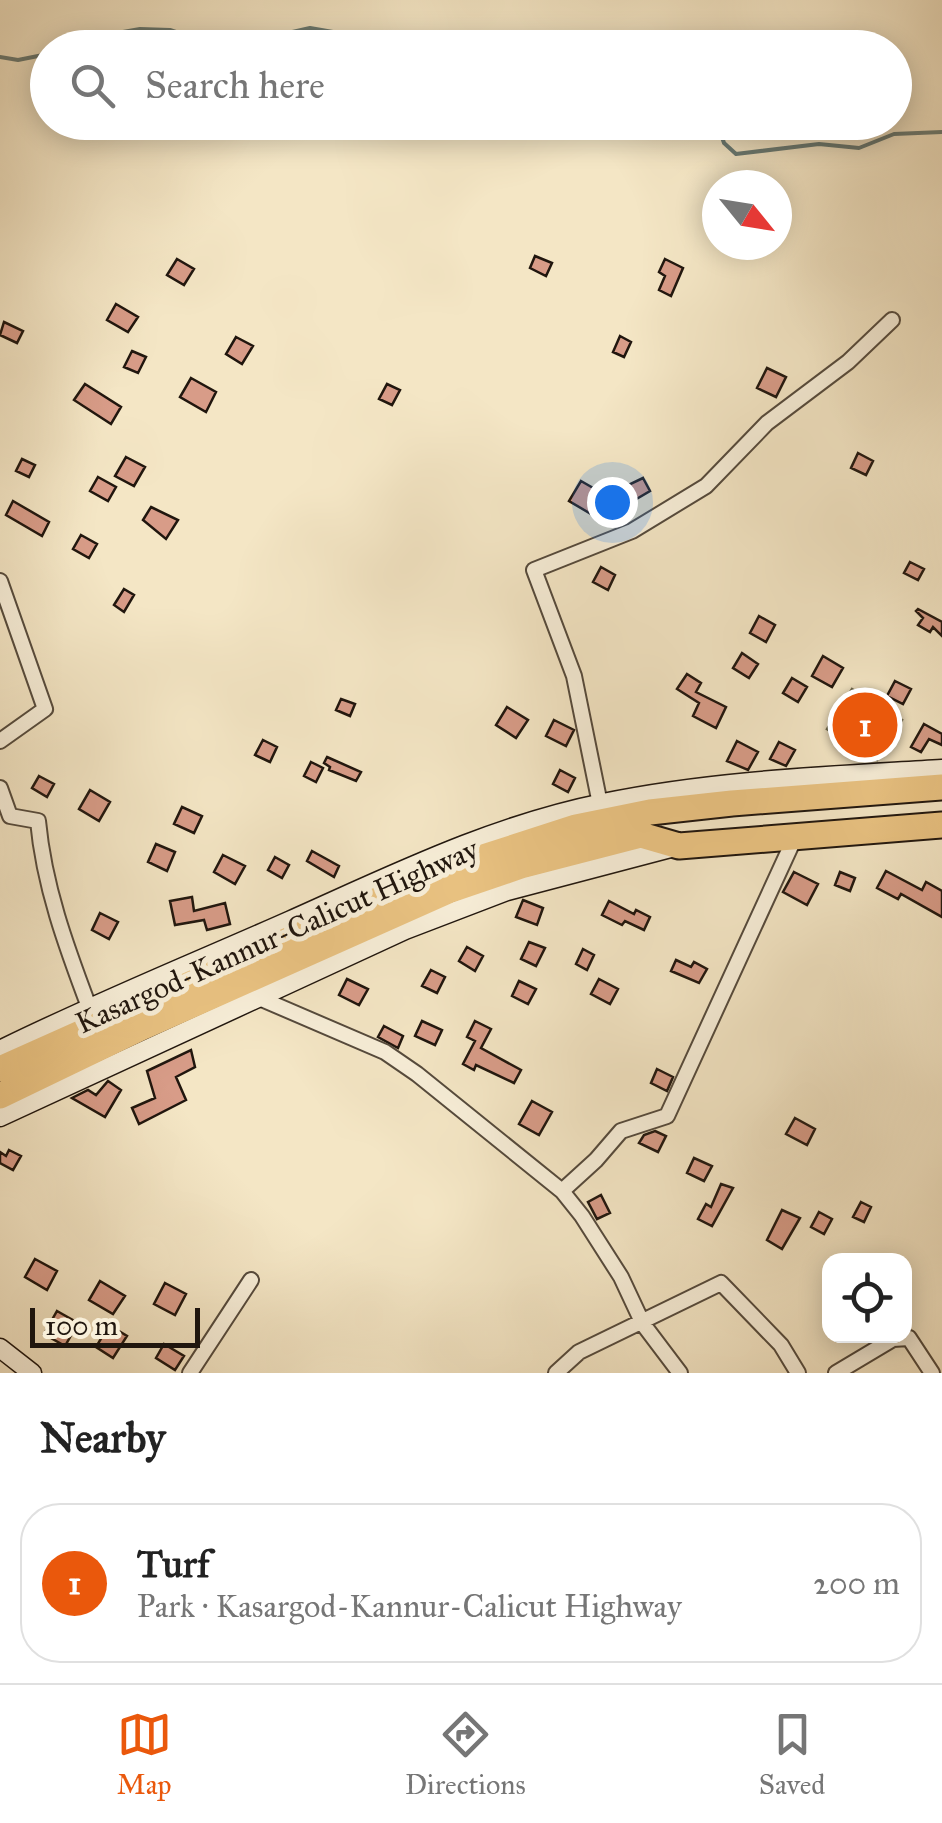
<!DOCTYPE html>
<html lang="en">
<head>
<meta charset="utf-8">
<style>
	body { margin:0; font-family:"IM FELL Great Primer",serif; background:#f6f6f6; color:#222 }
	.controls { position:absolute; right:30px; bottom:30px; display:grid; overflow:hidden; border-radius:20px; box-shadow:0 5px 25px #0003 }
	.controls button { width:90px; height:90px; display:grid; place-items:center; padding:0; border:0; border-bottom:2px solid #e0e0e0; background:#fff; color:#222; font:50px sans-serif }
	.compass { position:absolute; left:702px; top:170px; width:90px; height:90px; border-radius:50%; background:#fff; box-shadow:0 5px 25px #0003; rotate:120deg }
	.scale { position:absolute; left:30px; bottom:25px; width:170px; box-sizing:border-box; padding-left:10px; border:5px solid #20160e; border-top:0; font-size:28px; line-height:35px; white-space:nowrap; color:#20160e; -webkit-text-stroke:8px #f8efd9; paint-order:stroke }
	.you { position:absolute; left:612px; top:502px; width:35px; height:35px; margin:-25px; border:8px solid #fff; border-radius:50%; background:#1a73e8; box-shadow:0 0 0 15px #1a73e833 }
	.badge { display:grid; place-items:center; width:65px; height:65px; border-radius:50%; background:#ea580c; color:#fff; font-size:32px; font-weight:700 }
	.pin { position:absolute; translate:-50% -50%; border:5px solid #fff; box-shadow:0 2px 10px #0006 }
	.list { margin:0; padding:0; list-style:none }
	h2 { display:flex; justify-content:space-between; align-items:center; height:130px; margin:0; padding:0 40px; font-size:42px }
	h2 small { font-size:32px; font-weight:400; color:#767676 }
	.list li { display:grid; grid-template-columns:65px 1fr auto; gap:30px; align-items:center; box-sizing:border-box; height:160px; margin:0 20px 20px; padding:0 20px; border:2px solid #e0e0e0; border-radius:40px }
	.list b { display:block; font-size:38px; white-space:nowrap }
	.list p { margin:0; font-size:32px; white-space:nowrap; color:#767676 }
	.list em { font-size:32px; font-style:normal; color:#767676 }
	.icon { flex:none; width:55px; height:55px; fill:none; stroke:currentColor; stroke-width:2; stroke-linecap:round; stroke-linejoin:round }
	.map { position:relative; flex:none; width:942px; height:1373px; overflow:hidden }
	.search { position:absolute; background:#fff; box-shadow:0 5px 25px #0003; left:30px; right:30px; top:30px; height:110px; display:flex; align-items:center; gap:25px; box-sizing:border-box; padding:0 35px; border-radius:55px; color:#767676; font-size:38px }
	.sheet { height:310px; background:#fff }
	nav { display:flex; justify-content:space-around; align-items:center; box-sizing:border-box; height:140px; border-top:2px solid #e0e0e0; background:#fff; font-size:28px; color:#767676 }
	nav a { display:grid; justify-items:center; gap:5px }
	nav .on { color:#ea580c }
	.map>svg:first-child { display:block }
	.green { fill:#c3c38f; stroke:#726c4e; stroke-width:2.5 }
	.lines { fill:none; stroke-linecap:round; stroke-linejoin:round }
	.stream { stroke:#6a7b74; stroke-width:4 }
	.building { fill:#d89c88; stroke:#20160e; stroke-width:2.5 }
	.street-casing { stroke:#554a3c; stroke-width:18 }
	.secondary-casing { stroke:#20160e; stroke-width:21 }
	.highway-casing { stroke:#20160e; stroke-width:29 }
	.street { stroke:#f8efd9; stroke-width:14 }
	.secondary { stroke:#f8efd9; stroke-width:18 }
	.highway { stroke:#eac382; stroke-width:25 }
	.labels { text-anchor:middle; stroke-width:10; stroke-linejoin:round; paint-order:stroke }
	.street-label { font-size:30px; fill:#20160e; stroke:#f8efd9 }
</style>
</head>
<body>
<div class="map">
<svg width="942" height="1373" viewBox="0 0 942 1373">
	<rect width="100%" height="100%" fill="#f4e6c5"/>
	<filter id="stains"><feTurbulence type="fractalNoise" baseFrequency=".002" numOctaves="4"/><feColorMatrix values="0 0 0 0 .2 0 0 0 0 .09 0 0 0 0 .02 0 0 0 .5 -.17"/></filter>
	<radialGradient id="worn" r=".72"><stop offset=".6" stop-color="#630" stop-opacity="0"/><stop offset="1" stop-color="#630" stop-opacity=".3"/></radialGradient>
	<path class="green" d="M 852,689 L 902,720 L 877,760 L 827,729 Z"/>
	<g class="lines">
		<path class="stream" d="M 63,48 L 83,39 L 140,29 L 170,30 L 205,42 L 257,40 L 310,28 L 333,32 L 343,39 L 347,48
			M 0,57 L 18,60 L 48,54
			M 717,122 L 724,143 L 736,154 L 819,144 L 859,148 L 894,134 L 942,132"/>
	</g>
	<path class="building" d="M 535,256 L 552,263 L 546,276 L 530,268 Z
		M 177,259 L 194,269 L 184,285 L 167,275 Z
		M 665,259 L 683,268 L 671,296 L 659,290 L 665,276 L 659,272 Z
		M 116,304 L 138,317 L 128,332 L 107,320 Z
		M 4,322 L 23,331 L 17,343 L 0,335 Z
		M 620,336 L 631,342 L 624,357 L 613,352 Z
		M 236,337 L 253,346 L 242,364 L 226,354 Z
		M 132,351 L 146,357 L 138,373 L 124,367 Z
		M 767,368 L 786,377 L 776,397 L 757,388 Z
		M 191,378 L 216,392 L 206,412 L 180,397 Z
		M 85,384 L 121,407 L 111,424 L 74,400 Z
		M 387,384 L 400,390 L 392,405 L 379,399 Z
		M 858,453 L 873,461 L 866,475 L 851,468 Z
		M 126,457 L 145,467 L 134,486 L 115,476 Z
		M 22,459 L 35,465 L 29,477 L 16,471 Z
		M 98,477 L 116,487 L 108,501 L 90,491 Z
		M 643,478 L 650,491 L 633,501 L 626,486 Z
		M 581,481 L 607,496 L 596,517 L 569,501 Z
		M 13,501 L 49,522 L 42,536 L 6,515 Z
		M 151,507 L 178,520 L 166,539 L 143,520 Z
		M 81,535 L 97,544 L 89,558 L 73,549 Z
		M 910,562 L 924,569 L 918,580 L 904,573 Z
		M 601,567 L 615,575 L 608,590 L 593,582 Z
		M 124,589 L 134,595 L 124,612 L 114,605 Z
		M 918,609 L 942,622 L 942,636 L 933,627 L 930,632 L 918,625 L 923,618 L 916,611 Z
		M 759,616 L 775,625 L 766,642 L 750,633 Z
		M 742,653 L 758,664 L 749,678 L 733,668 Z
		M 823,656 L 843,668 L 832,687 L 812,676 Z
		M 687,674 L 701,683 L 696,692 L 726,707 L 716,728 L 693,716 L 699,703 L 677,689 Z
		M 792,678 L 807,687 L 798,702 L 783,693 Z
		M 895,681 L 911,689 L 903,704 L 887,696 Z
		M 341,699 L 355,704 L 350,716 L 336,710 Z
		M 507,707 L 528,720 L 516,738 L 496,725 Z
		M 554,720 L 574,730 L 566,746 L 546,736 Z
		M 924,724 L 942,734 L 942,745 L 929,739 L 921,752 L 911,747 Z
		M 263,740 L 277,747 L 270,762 L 255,755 Z
		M 737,741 L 758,752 L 748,770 L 727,761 Z
		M 779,742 L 795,750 L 786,766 L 770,759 Z
		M 327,757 L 361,772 L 356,781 L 329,770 L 330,767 L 324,763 Z
		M 311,762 L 323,768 L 316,782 L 304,776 Z
		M 560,770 L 575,778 L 568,792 L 553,784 Z
		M 39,776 L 54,784 L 47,797 L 32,788 Z
		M 90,790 L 110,802 L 99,821 L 79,809 Z
		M 182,807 L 202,816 L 194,833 L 174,824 Z
		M 156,844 L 175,852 L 167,871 L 148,862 Z
		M 312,851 L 339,866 L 334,877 L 307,861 Z
		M 223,855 L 245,866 L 235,884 L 214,872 Z
		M 275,857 L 289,865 L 282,878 L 268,870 Z
		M 886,871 L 922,890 L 926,882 L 942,891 L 942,917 L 901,894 L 898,899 L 877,888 Z
		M 794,872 L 818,884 L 807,905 L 783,892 Z
		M 840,872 L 855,878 L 850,891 L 835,885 Z
		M 192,897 L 194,911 L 225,903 L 230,924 L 207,930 L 204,920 L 175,925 L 170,901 Z
		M 523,900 L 543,908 L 537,925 L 516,917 Z
		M 609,901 L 634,914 L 636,910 L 650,917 L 644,930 L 625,921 L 622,925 L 602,915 Z
		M 100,913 L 118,922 L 109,939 L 92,930 Z
		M 529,942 L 545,948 L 536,966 L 521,959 Z
		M 467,947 L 483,956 L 475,971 L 459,961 Z
		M 583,949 L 594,955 L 587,970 L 576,964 Z
		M 676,960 L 691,967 L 694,962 L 707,969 L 699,983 L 671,971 Z
		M 431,970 L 445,977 L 437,993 L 422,986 Z
		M 347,979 L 368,989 L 359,1005 L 339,995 Z
		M 599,979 L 618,989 L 610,1004 L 591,994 Z
		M 519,981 L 536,989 L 528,1004 L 512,996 Z
		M 422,1021 L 442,1030 L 435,1045 L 415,1036 Z
		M 475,1021 L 491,1029 L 481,1048 L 521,1070 L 514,1083 L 476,1065 L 474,1070 L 463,1064 L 475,1041 L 467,1037 Z
		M 384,1026 L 403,1036 L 398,1048 L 378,1037 Z
		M 191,1050 L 195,1067 L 176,1077 L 186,1100 L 139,1124 L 132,1108 L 155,1098 L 147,1071 Z
		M 657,1069 L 673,1077 L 667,1091 L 651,1083 Z
		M 108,1081 L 121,1090 L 105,1117 L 72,1098 L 88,1090 L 96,1095 Z
		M 532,1101 L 552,1112 L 539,1135 L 519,1124 Z
		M 795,1118 L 815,1129 L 807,1145 L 786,1134 Z
		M 655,1131 L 666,1136 L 658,1152 L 639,1143 L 644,1135 Z
		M 9,1150 L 21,1156 L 13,1170 L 0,1163 L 0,1152 L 6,1156 Z
		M 694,1158 L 712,1166 L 704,1181 L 687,1173 Z
		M 721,1184 L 733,1188 L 712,1226 L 698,1219 L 706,1204 L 711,1207 Z
		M 601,1195 L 610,1213 L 597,1219 L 588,1202 Z
		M 861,1202 L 871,1207 L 864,1222 L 853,1217 Z
		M 782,1210 L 800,1218 L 782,1249 L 767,1240 Z
		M 819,1212 L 832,1219 L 824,1234 L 811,1227 Z
		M 35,1259 L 57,1271 L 47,1290 L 25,1277 Z
		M 100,1281 L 125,1296 L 113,1314 L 89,1300 Z
		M 165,1283 L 186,1294 L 175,1315 L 154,1304 Z
		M 57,1311 L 78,1323 L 65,1346 L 44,1334 Z
		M 109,1325 L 127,1336 L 113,1358 L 96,1347 Z
		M 164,1344 L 184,1356 L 175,1370 L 156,1358 Z"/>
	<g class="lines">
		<defs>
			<path id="street" d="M 0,581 L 45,709 L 0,741
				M 0,788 L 10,816 L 38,821 C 44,886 66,946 89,1007
				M 600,804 L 574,676 L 534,570 L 632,531 L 706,486 L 767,423 L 848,362 L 892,320
				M 257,997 L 385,1052 L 417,1074 L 562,1191 L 582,1216 L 621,1277 L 643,1324 L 680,1373
				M 562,1191 L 596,1160 L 621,1131 L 667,1116 L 796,835
				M 190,1373 L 251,1280
				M 556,1373 L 579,1352 L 721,1283 L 781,1345 L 798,1373
				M 836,1373 L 893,1339 L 909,1338 L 932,1373"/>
			<path id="secondary" d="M 0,1050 C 95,1003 194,963 291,920 C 392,875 493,825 603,803 C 714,780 829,776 942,769
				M 0,1117 L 405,930 L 507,891 L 678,846
				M 0,1348 L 32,1373"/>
			<path id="highway" d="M 0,1069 L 449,868 L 576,827 L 650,812 L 732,803 L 942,787
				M 0,1096 L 143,1027 L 448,891 L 521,866 L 641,835 L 679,846 L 942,825"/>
		</defs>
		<use href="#street" class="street-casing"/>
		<use href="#secondary" class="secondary-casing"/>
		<use href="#highway" class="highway-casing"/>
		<use href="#street" class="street"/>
		<use href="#secondary" class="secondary"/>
		<use href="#highway" class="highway"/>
	</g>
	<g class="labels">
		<g class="street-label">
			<text transform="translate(277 936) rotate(-24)" y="10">Kasargod-Kannur-Calicut Highway</text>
		</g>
	</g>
	<rect width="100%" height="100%" filter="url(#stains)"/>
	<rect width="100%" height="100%" fill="url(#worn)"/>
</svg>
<div class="controls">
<button><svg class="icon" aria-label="locate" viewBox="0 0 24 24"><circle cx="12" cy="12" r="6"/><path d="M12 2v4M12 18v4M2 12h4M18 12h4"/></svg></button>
</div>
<svg class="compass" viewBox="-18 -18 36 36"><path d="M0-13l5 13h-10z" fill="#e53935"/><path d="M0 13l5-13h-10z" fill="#767676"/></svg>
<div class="scale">100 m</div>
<div class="you"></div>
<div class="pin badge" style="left:865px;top:725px">1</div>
<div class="search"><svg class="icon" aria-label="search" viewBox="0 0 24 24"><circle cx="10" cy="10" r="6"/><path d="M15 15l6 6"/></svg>Search here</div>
</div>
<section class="sheet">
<h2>Nearby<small></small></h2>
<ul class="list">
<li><span class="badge">1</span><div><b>Turf</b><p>Park · Kasargod-Kannur-Calicut Highway</p></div><em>200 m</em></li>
</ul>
</section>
<nav>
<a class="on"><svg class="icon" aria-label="map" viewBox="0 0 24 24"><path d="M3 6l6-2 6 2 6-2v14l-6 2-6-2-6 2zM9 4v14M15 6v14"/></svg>Map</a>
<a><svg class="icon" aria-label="directions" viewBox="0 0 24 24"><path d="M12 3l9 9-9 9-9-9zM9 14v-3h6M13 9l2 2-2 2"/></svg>Directions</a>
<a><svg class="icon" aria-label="saved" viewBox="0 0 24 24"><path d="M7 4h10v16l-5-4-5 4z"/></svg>Saved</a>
</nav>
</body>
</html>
